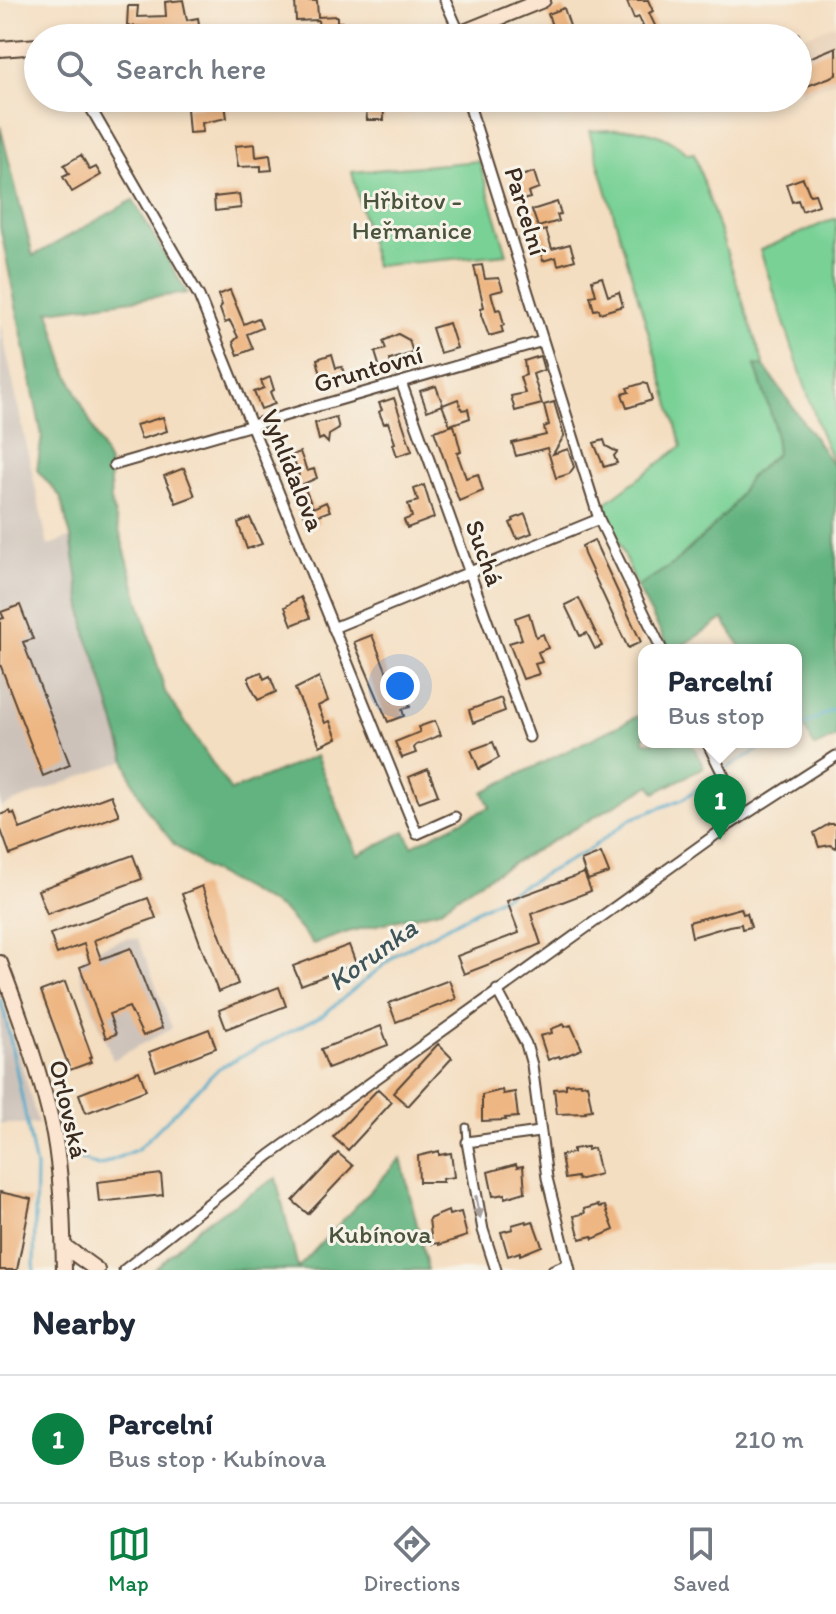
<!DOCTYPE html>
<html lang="en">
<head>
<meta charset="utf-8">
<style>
	body { margin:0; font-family:Itim,sans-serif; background:#f2f2f3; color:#1f2937 }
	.you { position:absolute; left:400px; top:686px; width:28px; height:28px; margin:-20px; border:6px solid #fff; border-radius:50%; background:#1a73e8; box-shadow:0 0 0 12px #1a73e833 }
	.badge { display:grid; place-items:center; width:52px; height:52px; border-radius:50%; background:#0b8043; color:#fff; font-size:26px; font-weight:700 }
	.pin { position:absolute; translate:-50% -66px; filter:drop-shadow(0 2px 4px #0008) }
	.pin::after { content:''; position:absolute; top:42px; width:28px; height:24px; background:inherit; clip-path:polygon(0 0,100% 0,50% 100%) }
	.popup { position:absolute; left:638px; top:644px; width:164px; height:104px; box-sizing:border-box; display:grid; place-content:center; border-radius:16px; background:#fff; filter:drop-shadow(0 2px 6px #0005); font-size:26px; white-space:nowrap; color:#747a83 }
	.popup b { font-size:30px; color:#1f2937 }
	.popup::after { content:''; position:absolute; left:50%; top:100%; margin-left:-16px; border:16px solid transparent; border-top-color:#fff }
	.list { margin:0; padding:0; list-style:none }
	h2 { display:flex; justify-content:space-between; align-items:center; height:104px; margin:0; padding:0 32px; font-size:34px }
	h2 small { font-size:26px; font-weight:400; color:#747a83 }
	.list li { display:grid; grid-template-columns:52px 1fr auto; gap:24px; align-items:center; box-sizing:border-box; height:128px; padding:0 32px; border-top:2px solid #e0e1e3 }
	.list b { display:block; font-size:30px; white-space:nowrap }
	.list p { margin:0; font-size:26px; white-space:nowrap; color:#747a83 }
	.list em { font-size:26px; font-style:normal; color:#747a83 }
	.icon { flex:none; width:44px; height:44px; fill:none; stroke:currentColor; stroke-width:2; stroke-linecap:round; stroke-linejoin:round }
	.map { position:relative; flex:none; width:836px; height:1270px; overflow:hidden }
	.search { position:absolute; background:#fff; box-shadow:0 4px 12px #0003; left:24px; right:24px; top:24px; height:88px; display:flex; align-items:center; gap:20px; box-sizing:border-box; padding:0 28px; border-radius:44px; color:#747a83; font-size:30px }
	.sheet { height:232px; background:#fff }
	nav { display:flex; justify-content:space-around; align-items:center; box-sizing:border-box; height:112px; border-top:2px solid #e0e1e3; background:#fff; font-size:22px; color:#747a83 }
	nav a { display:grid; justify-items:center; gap:4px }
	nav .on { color:#0b8043 }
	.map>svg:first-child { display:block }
	.built { fill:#e8cfb5 }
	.industrial { fill:#cdc2b9 }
	.green { fill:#79d196; stroke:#5a7e5a; stroke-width:2 }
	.forest { fill:#62b37f; stroke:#4e6e4e; stroke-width:2 }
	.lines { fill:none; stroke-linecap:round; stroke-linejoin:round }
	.stream { stroke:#47a6c6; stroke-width:3 }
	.building { fill:#eeb682 }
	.lane-casing { stroke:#574536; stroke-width:9 }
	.street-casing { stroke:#574536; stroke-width:13 }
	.secondary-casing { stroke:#574536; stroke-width:18 }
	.lane { stroke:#fff; stroke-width:5 }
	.street { stroke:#fff; stroke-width:9 }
	.secondary { stroke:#fce5d0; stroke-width:14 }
	.oneway { fill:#a79f9a }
	.labels { text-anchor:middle; stroke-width:6; stroke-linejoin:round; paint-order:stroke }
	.park-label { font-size:26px; fill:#4a543c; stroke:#f7f3e8 }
	.street-label { font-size:26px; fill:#3b2a1e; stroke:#f7f3e8 }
	.water-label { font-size:28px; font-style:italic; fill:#3f5559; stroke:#f7f3e8 }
</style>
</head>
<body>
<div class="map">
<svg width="836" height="1270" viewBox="0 0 836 1270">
	<rect width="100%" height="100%" fill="#f7f3e8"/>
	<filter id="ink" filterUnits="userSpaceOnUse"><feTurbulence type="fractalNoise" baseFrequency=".0125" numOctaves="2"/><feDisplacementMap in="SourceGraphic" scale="16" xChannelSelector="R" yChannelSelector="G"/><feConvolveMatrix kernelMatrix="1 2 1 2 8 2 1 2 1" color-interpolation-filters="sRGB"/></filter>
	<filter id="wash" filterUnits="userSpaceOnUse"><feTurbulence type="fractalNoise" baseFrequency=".006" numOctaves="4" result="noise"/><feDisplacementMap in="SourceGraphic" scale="32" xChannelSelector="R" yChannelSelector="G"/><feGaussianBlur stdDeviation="1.8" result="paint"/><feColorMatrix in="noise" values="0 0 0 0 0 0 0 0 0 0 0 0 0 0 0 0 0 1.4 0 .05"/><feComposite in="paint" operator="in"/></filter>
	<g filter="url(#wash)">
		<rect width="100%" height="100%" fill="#f4dec1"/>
		<path class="built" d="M 836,24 L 836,81 L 801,94 L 798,86 L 798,39 Z"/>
		<path class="industrial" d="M 0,322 L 48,546 L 71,537 L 87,639 L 96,659 L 126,760 L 0,807 Z
			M 127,938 L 138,939 L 172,1028 L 113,1060 L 79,972 L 82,960 L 91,951 Z
			M 0,1001 L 19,1055 L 38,1124 L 0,1124 Z"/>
		<path class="green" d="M 634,129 C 657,133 670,138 688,154 L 694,153 L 764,366 L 755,366 L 774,423 L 777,453 L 749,478 L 731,508 L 712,528 L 672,565 L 637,587 L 604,504 L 682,446 L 589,131 Z
			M 479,161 L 507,254 L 375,266 L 352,172 Z
			M 836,218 L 836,469 L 820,431 L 760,250 Z"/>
		<path class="forest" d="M 0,126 L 33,256 L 133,200 L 187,293 L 49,311 L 66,369 L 109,464 L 111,502 L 165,692 L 231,791 L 316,756 L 358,855 L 405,831 L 412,846 L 490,807 L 483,792 L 644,713 L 644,742 L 691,742 L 704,767 L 655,793 L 651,785 L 471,887 L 439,910 L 348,932 L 313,944 L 283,910 L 206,868 L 174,844 L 147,810 L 131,778 L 96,660 L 87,638 L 71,537 L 60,496 L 37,470 L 42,436 L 0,226 Z
			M 755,365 L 764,366 L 836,469 L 836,737 L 815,747 L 796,713 L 796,650 L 743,650 L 723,619 L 676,650 L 670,650 L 637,587 L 672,565 L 712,528 L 731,508 L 749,478 L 777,453 L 774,423 Z
			M 401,1158 L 428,1270 L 154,1270 L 200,1226 L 276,1178 L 298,1268 Z"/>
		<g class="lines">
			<path class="stream" d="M 796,729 L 836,708
				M 727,768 L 772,742
				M 0,999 L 5,1014 L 36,1168 L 34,1270
				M 64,1152 L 98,1166 L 138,1149 L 219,1068 L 323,1015 L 398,953 L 587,851 L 631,819 L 683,799 L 716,775"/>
		</g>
		<g id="blocks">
			<path class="building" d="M 183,0 L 187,20 L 198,18 L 200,30 L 179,34 L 151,33 L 151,27 L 127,26 L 128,6 L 138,6 L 137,17 L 166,16 L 165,2 Z
				M 295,0 L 317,1 L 318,17 L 337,16 L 337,22 L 342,22 L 343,36 L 320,38 L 318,20 L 296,21 Z
				M 632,0 L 648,0 L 653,11 L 649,13 L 661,38 L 648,38 L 639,17 L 634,19 L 627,2 Z
				M 564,8 L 574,38 L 556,38 L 548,14 Z
				M 798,33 L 809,58 L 836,47 L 836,75 L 802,88 L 798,78 Z
				M 361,98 L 383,98 L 384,120 L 367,120 L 366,108 L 362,109 Z
				M 225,104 L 227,118 L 202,123 L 203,132 L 189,133 L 187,108 Z
				M 255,144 L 256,157 L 270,155 L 272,170 L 261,171 L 261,166 L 238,167 L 235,146 Z
				M 81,155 L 90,170 L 96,167 L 101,175 L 72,192 L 63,177 L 69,174 L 64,165 Z
				M 534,172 L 539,188 L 528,192 L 530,198 L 518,201 L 511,179 Z
				M 803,178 L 810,195 L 815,194 L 819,205 L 802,211 L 798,200 L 792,202 L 786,184 Z
				M 239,194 L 241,208 L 215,211 L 214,197 Z
				M 557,202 L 561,214 L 557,215 L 559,221 L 538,227 L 532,210 Z
				M 546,230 L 552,249 L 570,244 L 575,260 L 558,265 L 556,257 L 543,261 L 538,244 L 534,244 L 531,235 Z
				M 482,265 L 485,279 L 499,278 L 503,290 L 491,293 L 496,310 L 500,309 L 504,325 L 501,326 L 503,332 L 489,336 L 481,315 L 481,308 L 484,307 L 474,266 Z
				M 602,277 L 608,296 L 619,292 L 623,306 L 600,313 L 599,309 L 594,310 L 590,296 L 596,295 L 592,280 Z
				M 230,290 L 244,324 L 258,318 L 262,328 L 247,334 L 253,349 L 238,355 L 233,342 L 238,337 L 230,321 L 225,323 L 220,309 L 222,305 L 218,295 Z
				M 449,323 L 457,348 L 440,353 L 432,328 Z
				M 398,334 L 409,340 L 413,353 L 390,360 L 391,365 L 380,368 L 375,352 L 386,349 L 383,341 Z
				M 332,354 L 336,368 L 342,367 L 345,377 L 323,383 L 317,359 Z
				M 540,356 L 544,370 L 533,374 L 542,404 L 515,411 L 511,396 L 525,393 L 520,377 L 526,375 L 524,361 Z
				M 270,377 L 274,390 L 270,392 L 275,404 L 261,409 L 254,392 L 264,388 L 261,381 Z
				M 643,383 L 647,384 L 652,400 L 627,408 L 622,394 L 629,392 L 627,388 Z
				M 436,386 L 443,405 L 458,399 L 462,410 L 468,409 L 470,418 L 450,425 L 442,405 L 427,411 L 420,391 Z
				M 394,398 L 412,451 L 397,456 L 393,444 L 395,443 L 388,422 L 384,424 L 379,412 L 382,410 L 379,403 Z
				M 554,402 L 564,436 L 553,454 L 568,449 L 574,467 L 569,474 L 556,478 L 547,448 L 516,456 L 512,443 L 546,435 L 544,427 L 549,425 L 544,405 Z
				M 163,417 L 167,431 L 141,439 L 136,425 Z
				M 336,417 L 339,429 L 329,435 L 328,443 L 323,438 L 319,440 L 315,423 Z
				M 454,425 L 461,452 L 457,453 L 466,478 L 478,474 L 483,491 L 459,501 L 434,431 Z
				M 604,440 L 606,446 L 617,452 L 614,456 L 617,463 L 604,467 L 594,443 Z
				M 300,452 L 307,471 L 314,469 L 317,478 L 303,484 L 313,508 L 326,502 L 330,511 L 316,516 L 319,522 L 309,526 L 290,479 L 299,475 L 292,455 Z
				M 184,468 L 195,496 L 176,503 L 164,476 Z
				M 424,485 L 434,518 L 407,528 L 404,520 L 412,517 L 408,504 L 418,501 L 414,489 Z
				M 525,514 L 532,533 L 517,539 L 510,523 L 514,521 L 513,519 Z
				M 250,518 L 262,544 L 247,549 L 238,523 Z
				M 594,540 L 641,642 L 628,648 L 584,554 L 582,546 Z
				M 301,597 L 310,618 L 292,625 L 285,607 Z
				M 579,598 L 602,646 L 595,649 L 587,633 L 580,636 L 565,605 Z
				M 20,605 L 33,639 L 23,642 L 70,765 L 43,776 L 0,664 L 0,619 L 4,618 L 1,612 Z
				M 529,613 L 536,637 L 543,634 L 548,648 L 538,652 L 542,662 L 535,664 L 539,674 L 523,679 L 509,643 L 522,639 L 515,618 Z
				M 372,635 L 389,678 L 390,682 L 386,684 L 393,701 L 408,697 L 410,707 L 402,709 L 404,716 L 388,722 L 354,642 Z
				M 261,672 L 264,679 L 270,676 L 276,692 L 258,700 L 249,683 L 249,677 Z
				M 319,677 L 328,701 L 318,706 L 325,723 L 330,721 L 337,738 L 320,746 L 295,689 Z
				M 501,698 L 505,711 L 473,723 L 469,710 Z
				M 435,721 L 441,735 L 416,745 L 414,748 L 416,753 L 402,758 L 395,742 L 420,732 L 418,727 Z
				M 493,742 L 499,758 L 479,769 L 471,750 Z
				M 428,769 L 438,795 L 419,802 L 409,777 Z
				M 111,795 L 119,815 L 10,855 L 0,827 L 0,815 L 10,811 L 11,814 L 14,813 L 20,829 Z
				M 829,824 L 836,824 L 836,848 L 830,845 L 819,847 L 814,833 Z
				M 601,853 L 609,873 L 588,880 L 581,861 Z
				M 133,855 L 142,879 L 47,914 L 38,890 Z
				M 584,873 L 591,891 L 531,914 L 541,944 L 464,974 L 457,956 L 519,933 L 507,901 Z
				M 202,886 L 238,984 L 218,992 L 182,894 Z
				M 148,898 L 156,918 L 94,940 L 101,959 L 131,948 L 162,1028 L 143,1036 L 129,1007 L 109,1014 L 116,1034 L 106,1038 L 80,967 L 90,963 L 84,944 L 57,954 L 50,934 Z
				M 741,908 L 743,914 L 747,913 L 751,927 L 742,929 L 741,924 L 729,926 L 692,937 L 689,922 Z
				M 349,945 L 356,964 L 301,985 L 293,966 Z
				M 449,980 L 456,999 L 396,1022 L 389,1003 Z
				M 65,982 L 92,1057 L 89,1058 L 91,1062 L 70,1070 L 41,991 Z
				M 279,987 L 286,1006 L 226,1029 L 219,1010 Z
				M 564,1024 L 565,1027 L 571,1025 L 582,1049 L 560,1058 L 559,1056 L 548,1060 L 540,1036 L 552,1033 L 551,1029 Z
				M 381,1026 L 388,1045 L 328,1068 L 321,1049 Z
				M 209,1029 L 216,1048 L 156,1071 L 149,1052 Z
				M 438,1044 L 452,1058 L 408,1106 L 393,1093 Z
				M 139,1071 L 146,1090 L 86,1113 L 79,1094 Z
				M 580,1083 L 581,1085 L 587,1084 L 592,1110 L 585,1111 L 586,1113 L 557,1114 L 554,1089 L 566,1088 L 566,1084 Z
				M 378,1089 L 392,1102 L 348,1150 L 333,1137 Z
				M 502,1090 L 503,1094 L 515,1092 L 518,1117 L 505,1118 L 506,1120 L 482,1121 L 482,1095 Z
				M 587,1147 L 587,1150 L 594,1148 L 600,1174 L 578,1180 L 577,1177 L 565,1179 L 561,1155 L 573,1153 L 573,1149 Z
				M 439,1151 L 439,1155 L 451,1153 L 454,1177 L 442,1179 L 443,1182 L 419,1182 L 418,1156 Z
				M 338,1153 L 353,1166 L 308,1214 L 293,1201 Z
				M 516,1164 L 517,1167 L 523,1166 L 525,1192 L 505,1198 L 505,1194 L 493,1196 L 488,1172 Z
				M 161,1174 L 163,1195 L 99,1202 L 97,1182 Z
				M 0,1192 L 31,1199 L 17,1270 L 0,1270 Z
				M 598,1205 L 599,1207 L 605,1206 L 614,1230 L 593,1239 L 592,1236 L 580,1239 L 574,1216 L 585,1213 L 584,1209 Z
				M 448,1211 L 449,1215 L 461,1212 L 467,1236 L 439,1245 L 439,1243 L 432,1244 L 429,1219 Z
				M 526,1221 L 527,1223 L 533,1221 L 542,1246 L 520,1255 L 520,1252 L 508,1256 L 501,1232 L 513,1229 L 512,1225 Z"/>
		</g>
	</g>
	<g filter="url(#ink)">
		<use href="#blocks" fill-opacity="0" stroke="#574536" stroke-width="2"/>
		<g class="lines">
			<defs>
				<path id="lane" d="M 466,1127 L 467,1141"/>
				<path id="street" d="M 445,0 L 460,34
					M 85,98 L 199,296 L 417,834 L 455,817
					M 467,98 L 599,519 L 662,650
					M 401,382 L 529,737
					M 114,465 L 543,341
					M 333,628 L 599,519
					M 707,742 L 743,815
					M 497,990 L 526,1044 L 532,1065 L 547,1178 L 570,1270
					M 124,1270 L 270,1155 L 729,825 L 836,756
					M 496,1270 L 483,1230 L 467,1142 L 539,1132
					M 553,1270 L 568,1264"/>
				<path id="secondary" d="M 449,38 L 543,0
					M 0,49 L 38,46
					M 0,963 C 21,1019 42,1076 54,1134 C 62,1179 63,1225 64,1270
					M 64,1246 L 97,1270"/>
			</defs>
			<use href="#lane" class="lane-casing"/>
			<use href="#street" class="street-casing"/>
			<use href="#secondary" class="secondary-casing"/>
			<use href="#lane" class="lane"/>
			<use href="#street" class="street"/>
			<use href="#secondary" class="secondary"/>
		</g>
		<defs><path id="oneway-solid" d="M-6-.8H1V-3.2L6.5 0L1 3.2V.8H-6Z" transform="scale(2)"/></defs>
		<use class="oneway" href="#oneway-solid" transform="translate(478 1207) rotate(79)"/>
	</g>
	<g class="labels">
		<g class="park-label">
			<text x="412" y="209">Hřbitov -<tspan x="412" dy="30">Heřmanice</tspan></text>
			<text x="380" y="1243">Kubínova</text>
		</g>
		<g class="street-label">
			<text transform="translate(526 211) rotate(73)" y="9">Parcelní</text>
			<text transform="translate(368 369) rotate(-16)" y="9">Gruntovní</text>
			<text transform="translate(293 470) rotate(68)" y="9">Vyhlídalova</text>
			<text transform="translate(485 553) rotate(70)" y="9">Suchá</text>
			<text transform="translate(69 1109) rotate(77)" y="9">Orlovská</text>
		</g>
		<g class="water-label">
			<text transform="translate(372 954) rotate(-36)" y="10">Korunka</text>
		</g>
	</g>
</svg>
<div class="you"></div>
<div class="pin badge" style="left:720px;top:840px">1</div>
<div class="popup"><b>Parcelní</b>Bus stop</div>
<div class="search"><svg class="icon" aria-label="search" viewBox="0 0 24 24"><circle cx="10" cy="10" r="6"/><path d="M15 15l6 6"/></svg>Search here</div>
</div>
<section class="sheet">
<h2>Nearby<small></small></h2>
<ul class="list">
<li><span class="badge">1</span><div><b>Parcelní</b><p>Bus stop · Kubínova</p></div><em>210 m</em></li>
</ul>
</section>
<nav>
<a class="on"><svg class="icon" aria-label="map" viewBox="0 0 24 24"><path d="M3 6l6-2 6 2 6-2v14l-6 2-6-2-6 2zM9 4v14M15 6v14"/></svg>Map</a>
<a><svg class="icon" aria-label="directions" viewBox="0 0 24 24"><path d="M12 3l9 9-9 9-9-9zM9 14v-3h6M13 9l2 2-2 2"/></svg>Directions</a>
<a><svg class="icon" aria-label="saved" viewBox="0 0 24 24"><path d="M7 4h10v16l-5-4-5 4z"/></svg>Saved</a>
</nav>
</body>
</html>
